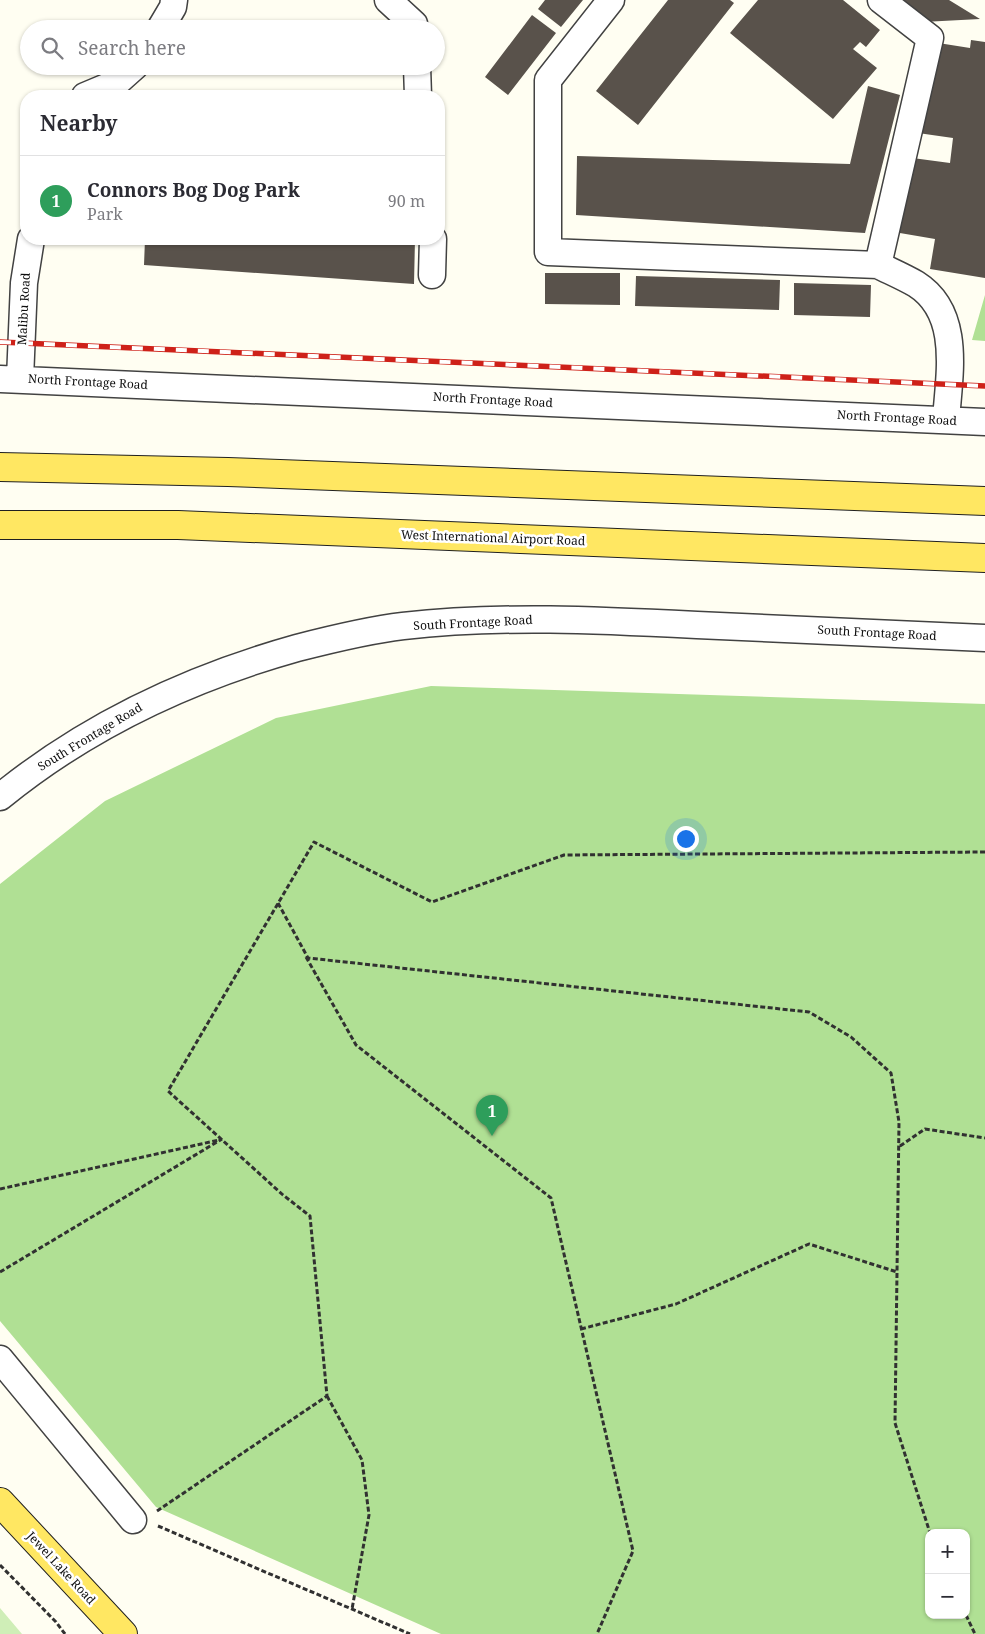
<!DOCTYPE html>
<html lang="en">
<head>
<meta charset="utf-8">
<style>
	body { margin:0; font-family:"Noto Serif",serif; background:#f2f2f3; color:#2b2b33 }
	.controls { position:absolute; right:15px; bottom:15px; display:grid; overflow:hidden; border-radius:10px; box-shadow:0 1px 4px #0004 }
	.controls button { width:45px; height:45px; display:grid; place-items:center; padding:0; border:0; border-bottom:1px solid #e1e1e2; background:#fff; color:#2b2b33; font:25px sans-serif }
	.you { position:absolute; left:685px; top:838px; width:18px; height:18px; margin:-12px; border:4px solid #fff; border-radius:50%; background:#1a73e8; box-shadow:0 0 0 8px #1a73e833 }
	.badge { display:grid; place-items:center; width:32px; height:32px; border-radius:50%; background:#ce2119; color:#fff; font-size:16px; font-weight:700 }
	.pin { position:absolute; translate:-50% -41px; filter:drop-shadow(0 1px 2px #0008) }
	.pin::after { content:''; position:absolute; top:26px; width:18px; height:15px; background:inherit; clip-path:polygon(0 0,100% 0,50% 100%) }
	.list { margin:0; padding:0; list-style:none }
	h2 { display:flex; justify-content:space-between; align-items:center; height:65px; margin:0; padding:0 20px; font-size:21px }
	h2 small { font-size:16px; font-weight:400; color:#7c7c81 }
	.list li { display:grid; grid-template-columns:32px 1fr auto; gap:15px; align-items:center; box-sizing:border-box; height:90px; padding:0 20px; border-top:1px solid #e1e1e2 }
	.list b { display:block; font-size:19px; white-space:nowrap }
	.list p { margin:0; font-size:16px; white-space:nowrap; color:#7c7c81 }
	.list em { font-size:16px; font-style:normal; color:#7c7c81 }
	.icon { flex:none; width:28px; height:28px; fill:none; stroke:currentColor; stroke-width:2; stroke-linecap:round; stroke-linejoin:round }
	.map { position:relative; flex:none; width:985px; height:1634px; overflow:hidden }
	.search { position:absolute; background:#fff; box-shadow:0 1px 4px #0004; left:20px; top:20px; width:425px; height:55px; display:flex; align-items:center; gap:12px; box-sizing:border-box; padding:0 18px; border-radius:28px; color:#7c7c81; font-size:19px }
	.panel { position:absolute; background:#fff; box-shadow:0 1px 4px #0004; left:20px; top:90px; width:425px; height:155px; border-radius:20px }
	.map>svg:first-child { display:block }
	.green { fill:#cfeeb7 }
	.forest { fill:#b0e094; fill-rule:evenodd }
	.building { fill:#59524b }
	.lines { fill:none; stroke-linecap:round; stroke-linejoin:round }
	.minor-casing { stroke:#424242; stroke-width:29 }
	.major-casing { stroke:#202020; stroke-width:30 }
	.path { stroke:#313131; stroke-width:3; stroke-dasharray:5 2.5; stroke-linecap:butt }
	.minor { stroke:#fff; stroke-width:26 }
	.major { stroke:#ffe762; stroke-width:28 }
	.rail-casing { stroke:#ce2119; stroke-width:5.5 }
	.rail { stroke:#fff; stroke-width:4; stroke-dasharray:11; stroke-linecap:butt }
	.labels { text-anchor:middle; stroke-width:5; stroke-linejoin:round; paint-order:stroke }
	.street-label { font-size:12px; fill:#0f0f0f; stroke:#fff }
</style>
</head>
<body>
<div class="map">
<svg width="985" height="1634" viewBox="0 0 985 1634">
	<rect width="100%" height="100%" fill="#fffef2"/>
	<path class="green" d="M 0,1608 L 22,1634 L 0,1634 Z"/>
	<path class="forest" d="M 985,295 L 985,341 L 972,340 Z
		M 431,686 L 985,704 L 985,1634 L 441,1634 L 156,1507 L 0,1321 L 0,884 L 105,801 L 276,718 ZM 929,1533 L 966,1533 L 966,1615 L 929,1615 Z"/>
	<path class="building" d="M 545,0 L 583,0 L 561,27 L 538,9 Z
		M 668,0 L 730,0 L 734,3 L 638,125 L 596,91 Z
		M 758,0 L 843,0 L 880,30 L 866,47 L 860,42 L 853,49 L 877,68 L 833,119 L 730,33 Z
		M 893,0 L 949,0 L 980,19 L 923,22 Z
		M 532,15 L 556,33 L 508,95 L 485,77 Z
		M 971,40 L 985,42 L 985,278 L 930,269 L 935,239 L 894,232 L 905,157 L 950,163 L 953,138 L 918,133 L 932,42 L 970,48 Z
		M 868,86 L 900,95 L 865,233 L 576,215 L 577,156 L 850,164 Z
		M 145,239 L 415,239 L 414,284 L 144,265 Z
		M 545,273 L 620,273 L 620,305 L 545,304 Z
		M 636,276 L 780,280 L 779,310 L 635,306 Z
		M 794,283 L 871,285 L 870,317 L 794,315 Z"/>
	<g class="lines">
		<defs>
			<path id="minor" d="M 388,0 L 414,24 L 414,29
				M 611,0 L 548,80 L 548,252 L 878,265 C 890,271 904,277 916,284 C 962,313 949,375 946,420
				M 160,29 L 173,7 L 174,0
				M 417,66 L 418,96
				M 85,96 L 116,83 L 135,66
				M 878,265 L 930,38 L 881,0
				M 432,275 L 433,239
				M 0,379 L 985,422
				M 20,379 L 24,283 L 31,239
				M 0,797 C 87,726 190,678 297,648 C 332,639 368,630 403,626 C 501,615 599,620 697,625 C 793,629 889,633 985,638
				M 0,1359 L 133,1520"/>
			<path id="major" d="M 0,467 L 228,472 L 985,501
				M 0,525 L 178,525 L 985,558
				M 0,1502 L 123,1634"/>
		</defs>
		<use href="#minor" class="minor-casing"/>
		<use href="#major" class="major-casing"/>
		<path class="path" d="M 278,903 L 308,958 L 809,1012 L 851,1037 L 891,1073 L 899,1122 L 895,1423 L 930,1533
			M 306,957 L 356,1045 L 551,1198 L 633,1551 L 597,1634
			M 900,1146 L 925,1129 L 985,1138
			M 0,1189 L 219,1140
			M 0,1272 L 222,1139
			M 581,1329 L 676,1304 L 809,1244 L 897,1272
			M 327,1396 L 362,1460 L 369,1515 L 352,1609
			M 157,1511 L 327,1396 L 310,1216 L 283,1195 L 168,1091 L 314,842 L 432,902 L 564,855 L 985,852
			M 158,1526 L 410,1634
			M 0,1565 L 56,1622 L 65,1634
			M 966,1615 L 975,1634"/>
		<use href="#minor" class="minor"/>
		<use href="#major" class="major"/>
		<defs>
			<path id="rail" d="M 0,342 L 985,386"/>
		</defs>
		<use href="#rail" class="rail-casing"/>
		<use href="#rail" class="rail"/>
	</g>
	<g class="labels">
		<g class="street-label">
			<text transform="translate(24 309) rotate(-87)" y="4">Malibu Road</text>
			<text transform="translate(88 382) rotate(3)" y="4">North Frontage Road</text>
			<text transform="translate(493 400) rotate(3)" y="4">North Frontage Road</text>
			<text transform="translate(897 418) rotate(3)" y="4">North Frontage Road</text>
			<text transform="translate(493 538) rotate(2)" y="4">West International Airport Road</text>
			<text transform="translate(473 623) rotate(-3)" y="4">South Frontage Road</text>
			<text transform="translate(877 633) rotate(3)" y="4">South Frontage Road</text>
			<text transform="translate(90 737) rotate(-31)" y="4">South Frontage Road</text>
			<text transform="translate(61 1568) rotate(47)" y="4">Jewel Lake Road</text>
		</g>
	</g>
</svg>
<div class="controls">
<button>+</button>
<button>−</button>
</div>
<div class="you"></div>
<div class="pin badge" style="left:492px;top:1136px;background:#2e9e5b">1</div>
<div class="search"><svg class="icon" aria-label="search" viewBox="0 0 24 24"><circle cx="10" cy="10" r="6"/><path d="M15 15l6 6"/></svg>Search here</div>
<section class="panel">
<h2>Nearby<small></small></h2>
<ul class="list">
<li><span class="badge" style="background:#2e9e5b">1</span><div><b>Connors Bog Dog Park</b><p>Park</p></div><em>90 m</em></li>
</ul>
</section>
</div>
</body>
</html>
